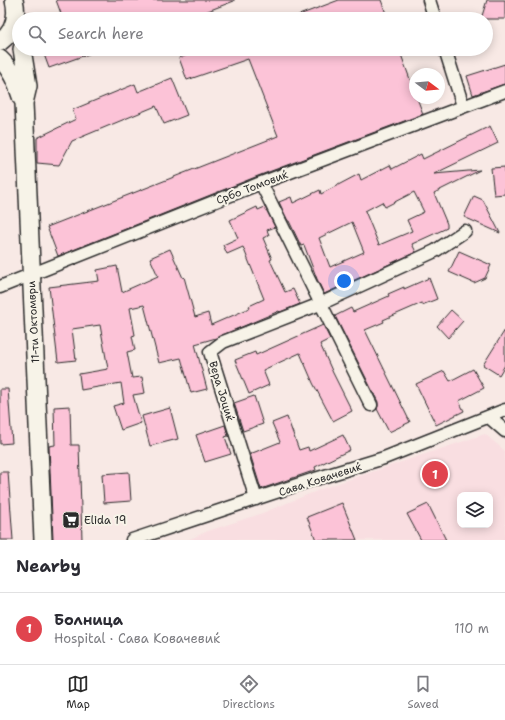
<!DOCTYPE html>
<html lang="en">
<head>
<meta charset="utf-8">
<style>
	body { margin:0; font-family:"Shantell Sans",sans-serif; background:#f2f2f3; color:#2b2b33 }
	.controls { position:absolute; right:12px; bottom:12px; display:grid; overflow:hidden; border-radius:8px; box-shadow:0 2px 10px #0003 }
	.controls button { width:36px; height:36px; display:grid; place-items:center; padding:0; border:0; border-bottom:1px solid #e1e1e2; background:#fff; color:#2b2b33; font:20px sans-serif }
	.compass { position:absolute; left:409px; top:68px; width:36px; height:36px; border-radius:50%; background:#fff; box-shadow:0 2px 10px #0003; rotate:106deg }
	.you { position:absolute; left:344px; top:281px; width:14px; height:14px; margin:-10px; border:3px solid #fff; border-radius:50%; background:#1a73e8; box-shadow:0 0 0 6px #1a73e833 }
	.badge { display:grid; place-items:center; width:26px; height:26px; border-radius:50%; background:#2b2b2b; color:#fff; font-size:13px; font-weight:700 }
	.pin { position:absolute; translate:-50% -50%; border:2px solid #fff; box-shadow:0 1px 4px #0006 }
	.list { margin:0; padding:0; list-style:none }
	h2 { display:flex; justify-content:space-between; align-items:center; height:52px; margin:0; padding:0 16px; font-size:17px }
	h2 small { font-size:13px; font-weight:400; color:#7c7c81 }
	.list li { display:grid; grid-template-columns:26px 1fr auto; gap:12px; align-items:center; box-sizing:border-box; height:72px; padding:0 16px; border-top:1px solid #e1e1e2 }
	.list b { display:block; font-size:15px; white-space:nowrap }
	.list p { margin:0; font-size:13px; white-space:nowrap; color:#7c7c81 }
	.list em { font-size:13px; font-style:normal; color:#7c7c81 }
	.icon { flex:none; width:22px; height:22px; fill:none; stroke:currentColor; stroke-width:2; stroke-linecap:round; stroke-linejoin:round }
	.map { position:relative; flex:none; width:505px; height:540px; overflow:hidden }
	.search { position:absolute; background:#fff; box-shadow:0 2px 10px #0003; left:12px; right:12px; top:12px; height:44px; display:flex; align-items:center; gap:10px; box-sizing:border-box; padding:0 14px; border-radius:22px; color:#7c7c81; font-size:15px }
	.sheet { height:124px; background:#fff }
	nav { display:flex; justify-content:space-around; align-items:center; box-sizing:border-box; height:56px; border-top:1px solid #e1e1e2; background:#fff; font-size:11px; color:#7c7c81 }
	nav a { display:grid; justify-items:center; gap:2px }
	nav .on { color:#2b2b2b }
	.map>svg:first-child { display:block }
	.built { fill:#f9dee1; fill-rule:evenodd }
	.building { fill:#fcc3d7; stroke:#2b2b2b; fill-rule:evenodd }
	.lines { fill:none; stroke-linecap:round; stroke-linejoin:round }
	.street-casing { stroke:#2b2b2b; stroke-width:15 }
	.secondary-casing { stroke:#2b2b2b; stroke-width:20 }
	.street { stroke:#f7f3e8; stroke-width:12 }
	.secondary { stroke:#f7f3e8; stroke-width:17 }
	.labels { text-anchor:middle; stroke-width:4; stroke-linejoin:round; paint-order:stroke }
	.street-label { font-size:11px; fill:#2b2b2b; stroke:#f7f3e8 }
	.poi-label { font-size:11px; fill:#2b2b2b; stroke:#f7f3e8; text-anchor:start }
</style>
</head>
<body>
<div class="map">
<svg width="505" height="540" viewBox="0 0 505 540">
	<rect width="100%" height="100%" fill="#f8e9e5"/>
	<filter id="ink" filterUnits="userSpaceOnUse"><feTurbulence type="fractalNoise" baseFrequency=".025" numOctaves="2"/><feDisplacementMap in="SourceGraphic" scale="8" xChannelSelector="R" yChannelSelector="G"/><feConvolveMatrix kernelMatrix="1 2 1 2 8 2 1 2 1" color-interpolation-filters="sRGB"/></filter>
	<g filter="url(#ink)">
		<path class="built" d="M 485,434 L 505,451 L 505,540 L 188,540 L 208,531 L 260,514 L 324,488 ZM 460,495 L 490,495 L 490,525 L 460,525 Z"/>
		<path class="building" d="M 56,0 L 234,0 L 234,1 L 187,19 L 63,19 Z
			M 339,0 L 381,0 L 388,19 L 291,19 L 291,18 Z
			M 487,0 L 505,0 L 505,19 L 481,19 Z
			M 42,49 L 97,49 L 97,51 L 49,68 Z
			M 205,49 L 399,49 L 415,93 L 415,98 L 417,98 L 423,114 L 258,176 L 58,256 L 47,227 L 278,136 L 248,59 L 187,80 L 179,58 Z
			M 505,64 L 505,84 L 473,95 L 467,76 Z
			M 172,78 L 187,115 L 164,124 L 156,106 L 72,141 L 59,165 L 37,163 L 37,138 L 76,119 L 72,110 L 135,84 L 138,92 Z
			M 490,126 L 498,143 L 434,174 L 480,170 L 434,193 L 447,224 L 447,228 L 412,244 L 416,252 L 324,294 L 317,279 L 304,245 L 301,246 L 289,221 L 288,221 L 279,202 L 291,197 L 293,203 L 320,190 L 321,194 L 359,174 L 361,180 L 390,165 L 392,169 L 421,154 L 423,159 ZM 414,192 L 424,212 L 407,220 L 412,231 L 379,245 L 365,211 L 382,202 L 385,207 ZM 352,222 L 364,252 L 330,267 L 319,238 Z
			M 505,167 L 505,194 L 494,195 L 491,168 Z
			M 474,196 L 483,200 L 500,233 L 464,217 Z
			M 257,207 L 258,210 L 265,207 L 275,227 L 267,230 L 269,235 L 263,238 L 272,259 L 270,260 L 285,292 L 293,289 L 300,304 L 280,312 L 279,311 L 216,338 L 195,344 L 207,389 L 191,393 L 181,358 L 159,363 L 144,305 L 130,308 L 135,335 L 132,336 L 135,350 L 127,352 L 132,378 L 142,377 L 145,393 L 133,395 L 141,423 L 121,430 L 113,406 L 124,403 L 121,383 L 81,390 L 79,374 L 108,369 L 100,325 L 72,329 L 76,360 L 58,362 L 49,287 L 99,281 L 97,270 L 117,266 L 122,292 L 158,276 L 150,258 L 170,249 L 183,278 L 184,277 L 195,317 L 208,313 L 211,325 L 250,308 L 249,306 L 264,299 L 243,247 L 227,254 L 223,245 L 238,238 L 230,220 Z
			M 459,251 L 491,265 L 485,278 L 474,283 L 449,272 Z
			M 429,278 L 437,299 L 422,305 L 422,303 L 383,320 L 384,322 L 365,330 L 410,422 L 389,432 L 377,409 L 378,406 L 378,402 L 335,316 L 351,308 L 353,312 L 389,296 L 388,294 L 404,287 L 404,289 Z
			M 451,310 L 463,321 L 448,338 L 437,326 Z
			M 323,325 L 330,339 L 320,344 L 333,373 L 352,411 L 333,421 L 313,383 L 300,353 L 263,370 L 269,385 L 249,394 L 235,360 L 255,352 L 256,355 Z
			M 505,330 L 505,365 L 499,375 L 483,365 Z
			M 473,369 L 484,388 L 459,401 L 464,411 L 436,425 L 416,384 L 444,371 L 450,381 Z
			M 0,389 L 8,389 L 12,443 L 0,444 Z
			M 254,396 L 263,424 L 243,431 L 234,403 Z
			M 70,406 L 71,445 L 79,445 L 82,540 L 53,540 L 49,446 L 55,445 L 54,407 Z
			M 170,408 L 178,439 L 150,446 L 142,416 Z
			M 287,417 L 299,450 L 308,447 L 309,451 L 343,435 L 350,450 L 315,467 L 316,470 L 261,489 L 250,454 L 280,442 L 272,423 Z
			M 225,425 L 228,436 L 225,437 L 231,454 L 205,462 L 196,435 Z
			M 0,472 L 8,472 L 13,540 L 0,540 Z
			M 129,472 L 131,501 L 104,503 L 102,474 Z
			M 342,503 L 357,540 L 316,540 L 307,517 Z
			M 428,504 L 446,540 L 421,540 L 407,514 Z"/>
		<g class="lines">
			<defs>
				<path id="street" d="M 429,0 L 435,19
					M 445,49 L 463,106
					M 261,183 L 371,405
					M 0,287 L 261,183 L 505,91
					M 489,417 L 505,431
					M 256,499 L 210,352 L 223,342 L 320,304 L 435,251 L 465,231
					M 132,540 L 312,480 L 384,458 L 505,410"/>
				<path id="secondary" d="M 0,42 C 14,32 18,16 14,0
					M 22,49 L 28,86 L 24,103 L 43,540
					M 0,59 C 12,70 17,85 22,99"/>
			</defs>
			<use href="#street" class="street-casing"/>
			<use href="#secondary" class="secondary-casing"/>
			<use href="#street" class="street"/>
			<use href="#secondary" class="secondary"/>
		</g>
	</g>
	<defs>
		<symbol id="supermarket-square" viewBox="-11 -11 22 22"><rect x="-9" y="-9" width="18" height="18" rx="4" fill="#2b2b2b" stroke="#f7f3e8"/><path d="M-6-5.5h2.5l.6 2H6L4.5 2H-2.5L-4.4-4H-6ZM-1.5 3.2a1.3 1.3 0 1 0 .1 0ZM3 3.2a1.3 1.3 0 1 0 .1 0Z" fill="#fff"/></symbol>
	</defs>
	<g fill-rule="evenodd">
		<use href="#supermarket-square" x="61" y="510" width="20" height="20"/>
	</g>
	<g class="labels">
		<g class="street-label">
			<text transform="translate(252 187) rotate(-21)" y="4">Србо Томовиќ</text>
			<text transform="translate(33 322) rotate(-93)" y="4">11-ти Октомври</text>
			<text transform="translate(222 391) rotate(73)" y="4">Вера Јоциќ</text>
			<text transform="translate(320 479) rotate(-18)" y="4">Сава Ковачевиќ</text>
		</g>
		<g class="poi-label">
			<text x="84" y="524">Elida 19</text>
		</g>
	</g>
</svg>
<div class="controls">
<button><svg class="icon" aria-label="layers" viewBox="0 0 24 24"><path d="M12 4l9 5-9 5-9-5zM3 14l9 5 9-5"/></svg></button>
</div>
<svg class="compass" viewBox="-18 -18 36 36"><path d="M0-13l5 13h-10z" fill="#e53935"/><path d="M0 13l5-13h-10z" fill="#7c7c81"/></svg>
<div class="you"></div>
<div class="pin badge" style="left:435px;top:474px;background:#e0444e">1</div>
<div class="search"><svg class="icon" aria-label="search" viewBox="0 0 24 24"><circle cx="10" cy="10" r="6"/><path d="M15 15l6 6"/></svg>Search here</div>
</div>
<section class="sheet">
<h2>Nearby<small></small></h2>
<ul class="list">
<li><span class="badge" style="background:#e0444e">1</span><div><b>Болница</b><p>Hospital · Сава Ковачевиќ</p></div><em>110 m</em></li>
</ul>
</section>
<nav>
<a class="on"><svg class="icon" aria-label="map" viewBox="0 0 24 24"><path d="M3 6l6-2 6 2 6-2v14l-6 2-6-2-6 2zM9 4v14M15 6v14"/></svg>Map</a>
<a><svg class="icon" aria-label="directions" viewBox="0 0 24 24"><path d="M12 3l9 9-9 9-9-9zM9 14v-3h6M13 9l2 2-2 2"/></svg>Directions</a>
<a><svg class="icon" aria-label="saved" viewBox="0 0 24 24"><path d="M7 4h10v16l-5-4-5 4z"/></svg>Saved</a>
</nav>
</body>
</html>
